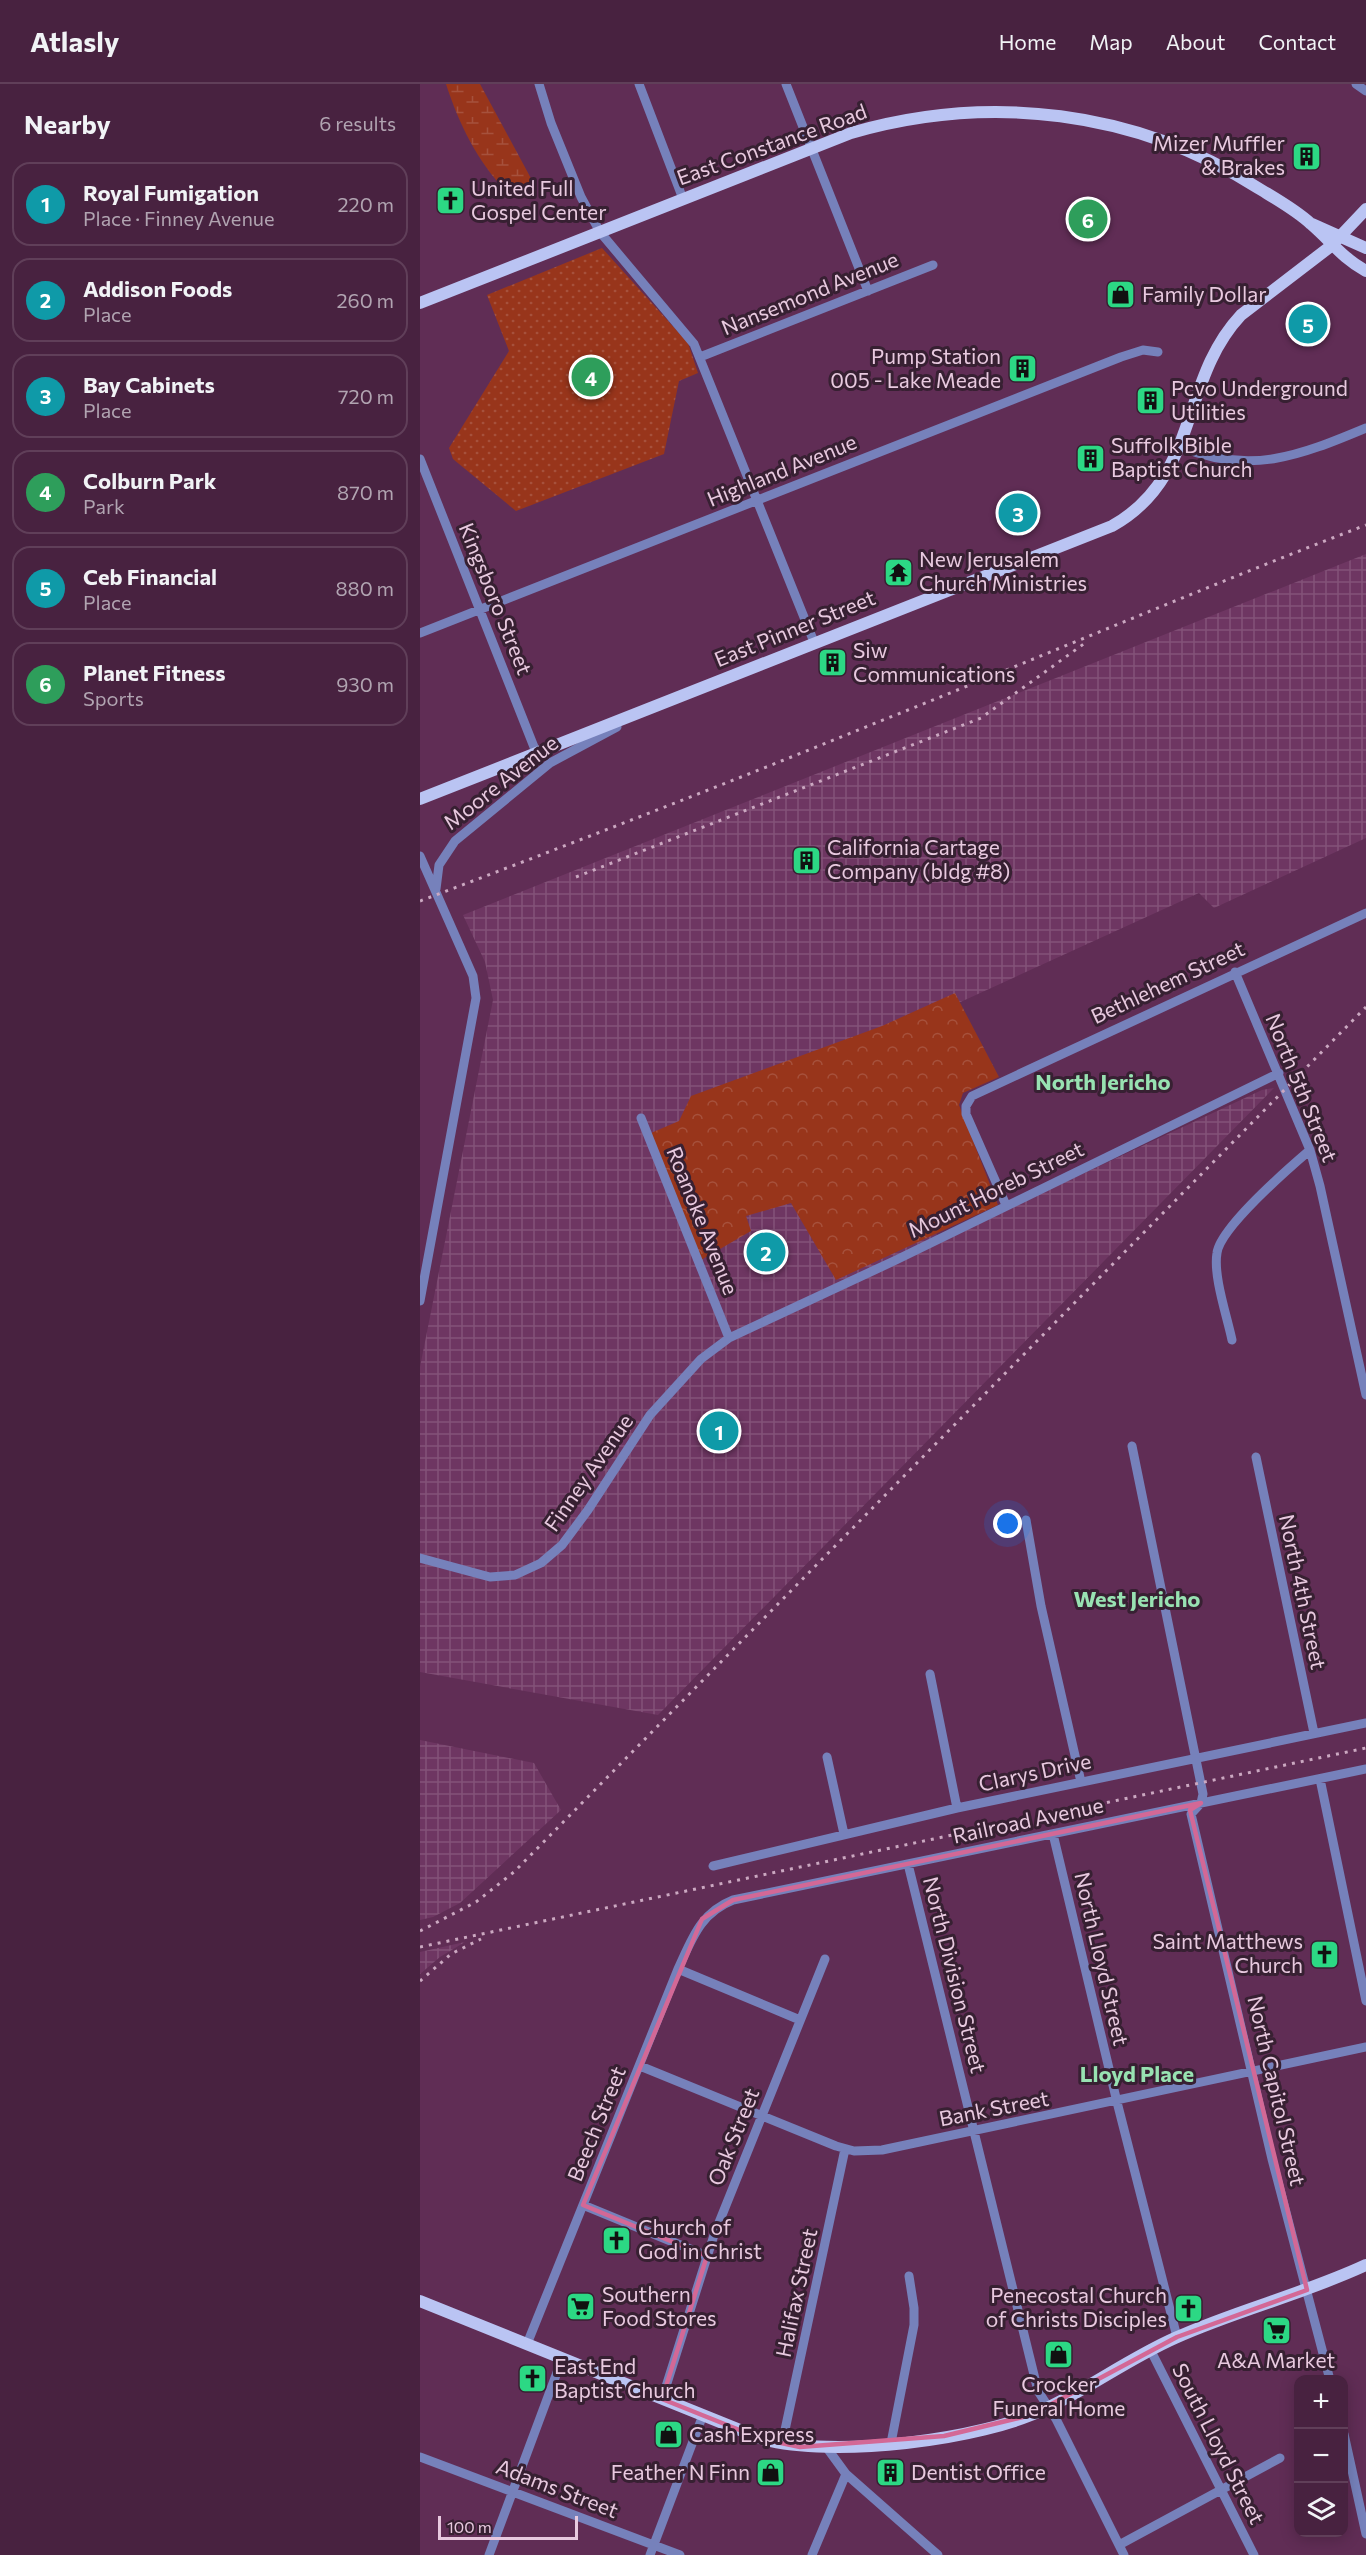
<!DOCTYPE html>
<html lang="en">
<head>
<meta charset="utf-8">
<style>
	body { margin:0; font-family:Commissioner,sans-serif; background:#4f2a47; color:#f1f3f6 }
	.controls { position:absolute; right:18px; bottom:18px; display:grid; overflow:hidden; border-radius:12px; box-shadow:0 3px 15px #0003 }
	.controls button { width:54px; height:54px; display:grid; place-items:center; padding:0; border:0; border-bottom:2px solid #603f59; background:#482240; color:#f1f3f6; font:30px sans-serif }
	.scale { position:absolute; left:18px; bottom:15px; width:140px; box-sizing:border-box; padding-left:6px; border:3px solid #e8c9df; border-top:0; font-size:16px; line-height:21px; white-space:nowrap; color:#e8c9df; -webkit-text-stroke:4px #372032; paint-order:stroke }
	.you { position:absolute; left:588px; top:1440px; width:21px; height:21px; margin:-15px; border:4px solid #fff; border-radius:50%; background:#1a73e8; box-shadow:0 0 0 9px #1a73e833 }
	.badge { display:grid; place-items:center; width:39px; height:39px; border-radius:50%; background:#2cd884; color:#fff; font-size:20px; font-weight:700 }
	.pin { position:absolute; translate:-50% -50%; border:3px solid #fff; box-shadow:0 2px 6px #0006 }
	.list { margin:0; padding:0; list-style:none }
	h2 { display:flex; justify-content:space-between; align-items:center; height:78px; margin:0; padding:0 24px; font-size:26px }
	h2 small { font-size:20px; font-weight:400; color:#b1a4b1 }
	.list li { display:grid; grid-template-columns:39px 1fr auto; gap:18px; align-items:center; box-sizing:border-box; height:84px; margin:0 12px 12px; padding:0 12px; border:2px solid #603f59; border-radius:18px }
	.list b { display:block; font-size:22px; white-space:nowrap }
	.list p { margin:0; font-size:20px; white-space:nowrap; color:#b1a4b1 }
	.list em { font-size:20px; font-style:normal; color:#b1a4b1 }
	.icon { flex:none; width:33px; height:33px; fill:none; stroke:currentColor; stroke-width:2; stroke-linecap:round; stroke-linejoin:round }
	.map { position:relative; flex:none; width:946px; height:2471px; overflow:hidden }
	header { display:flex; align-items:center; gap:36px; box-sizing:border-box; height:84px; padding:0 30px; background:#482240; border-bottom:2px solid #603f59 }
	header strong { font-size:28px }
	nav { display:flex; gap:33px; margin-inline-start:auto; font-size:21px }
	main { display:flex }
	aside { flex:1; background:#482240 }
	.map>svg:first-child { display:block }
	.industrial { fill:url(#industrial-grid) }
	.forest { fill:url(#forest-crowns) }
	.wetland { fill:url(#wetland-marsh) }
	.park { fill:url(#park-dots) }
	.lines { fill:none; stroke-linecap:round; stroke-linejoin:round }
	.minor { stroke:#7681bb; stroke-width:9 }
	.major { stroke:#bac4f3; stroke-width:12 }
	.rail { stroke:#cba8c1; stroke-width:3; stroke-dasharray:3 6; stroke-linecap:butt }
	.marked { fill:none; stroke:#d36896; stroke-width:4.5; stroke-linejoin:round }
	.labels { text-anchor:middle; stroke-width:6; stroke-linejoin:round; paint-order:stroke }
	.poi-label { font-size:21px; fill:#e8c9df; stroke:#372032; text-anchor:start }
	.street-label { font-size:21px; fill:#e8c9df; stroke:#372032 }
	.neighbourhood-label { font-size:22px; font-weight:bold; fill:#98e2b2; stroke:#372032 }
</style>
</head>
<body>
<header>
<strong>Atlasly</strong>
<nav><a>Home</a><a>Map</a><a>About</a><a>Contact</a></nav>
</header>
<main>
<aside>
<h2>Nearby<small>6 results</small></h2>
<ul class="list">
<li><span class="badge" style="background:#0f9aa8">1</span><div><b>Royal Fumigation</b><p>Place · Finney Avenue</p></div><em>220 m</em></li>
<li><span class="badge" style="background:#0f9aa8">2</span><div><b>Addison Foods</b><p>Place</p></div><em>260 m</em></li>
<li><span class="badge" style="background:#0f9aa8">3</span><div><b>Bay Cabinets</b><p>Place</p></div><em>720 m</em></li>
<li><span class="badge" style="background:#2e9e5b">4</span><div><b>Colburn Park</b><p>Park</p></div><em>870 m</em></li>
<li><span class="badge" style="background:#0f9aa8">5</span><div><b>Ceb Financial</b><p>Place</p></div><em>880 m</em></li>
<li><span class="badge" style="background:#2e9e5b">6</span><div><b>Planet Fitness</b><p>Sports</p></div><em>930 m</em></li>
</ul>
</aside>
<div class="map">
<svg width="946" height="2471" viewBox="0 0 946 2471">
	<defs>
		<pattern id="industrial-grid" width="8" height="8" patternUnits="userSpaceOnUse" patternTransform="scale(1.5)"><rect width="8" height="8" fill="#6e3662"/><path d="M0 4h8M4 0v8" fill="none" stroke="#835278"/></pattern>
		<pattern id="forest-crowns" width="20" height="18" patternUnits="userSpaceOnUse" patternTransform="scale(1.5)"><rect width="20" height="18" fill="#98351b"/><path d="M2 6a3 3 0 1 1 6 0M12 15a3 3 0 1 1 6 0" fill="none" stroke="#a6513c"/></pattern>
		<pattern id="wetland-marsh" width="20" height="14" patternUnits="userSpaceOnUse" patternTransform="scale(1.5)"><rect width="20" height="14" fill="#98351b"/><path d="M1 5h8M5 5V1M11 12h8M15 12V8" fill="none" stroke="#a6513c"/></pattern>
		<pattern id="park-dots" width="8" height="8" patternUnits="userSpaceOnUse" patternTransform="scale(1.5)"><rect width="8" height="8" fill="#98351b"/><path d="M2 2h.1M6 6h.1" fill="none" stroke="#a6513c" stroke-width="1.8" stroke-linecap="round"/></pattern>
	</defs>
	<rect width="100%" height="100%" fill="#602d55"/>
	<path class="industrial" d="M 946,470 L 946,754 L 794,824 L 779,809 L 501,936 L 499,1098 L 519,1157 L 842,1006 L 854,1004 L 238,1631 L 0,1588 L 0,1283 L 73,916 L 65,878 L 43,831 Z
		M 0,1656 L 114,1679 L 141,1726 L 40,1819 L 13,1833 L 0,1836 Z
		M 45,1858 L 20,1873 L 0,1890 L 0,1868 Z"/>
	<path class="forest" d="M 535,909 L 579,993 L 543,1009 L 539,1021 L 578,1121 L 416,1196 L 371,1119 L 326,1132 L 331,1147 L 281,1176 L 231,1049 L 259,1037 L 271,1012 L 462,942 Z"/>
	<path class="wetland" d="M 26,0 L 60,0 L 114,100 L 86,107 C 57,77 39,40 26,0 Z"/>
	<path class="park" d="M 182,164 L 268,259 L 278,289 L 259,297 L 244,370 L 96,427 L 33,375 L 29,364 L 89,267 L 67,211 Z"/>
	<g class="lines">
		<path class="minor" d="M 119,0 L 131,39 L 161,113 L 180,148 L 274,260 L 394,558
			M 219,0 L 263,115
			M 366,0 L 448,207
			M 936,0 L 946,7
			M 280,273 L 513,181
			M 759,362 C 829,392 879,372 946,344
			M 0,375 L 116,668
			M 0,549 L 701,273 L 723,266 L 738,268
			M 0,772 L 53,892 L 56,914 L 0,1217
			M 16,805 L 19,781 L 35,757 L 130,679 L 197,643
			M 815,888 L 890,1066 L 900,1102 L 946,1311
			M 221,1034 L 309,1254
			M 586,1121 L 546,1030 L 546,1022 L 552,1012 L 946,829
			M 812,1256 C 807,1232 793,1192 797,1169 C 800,1144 869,1084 890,1066
			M 712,1362 L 783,1710 L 781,1719 L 771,1730 L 852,2075 L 910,2296
			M 836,1373 L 894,1649
			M 606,1436 L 621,1522 L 661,1698
			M 0,1474 L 70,1493 L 95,1491 L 121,1479 L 142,1461 L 168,1426 L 230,1331 L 281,1275 L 309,1254 L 476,1176 L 859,989
			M 510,1590 L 537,1724
			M 407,1673 L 424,1750
			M 900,1695 L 946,1917
			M 633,1750 L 697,2018 L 757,2253
			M 488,1780 L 618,2307 L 636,2335 L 704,2471
			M 293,1782 L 537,1724 L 946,1639
			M 258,1885 L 380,1936
			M 220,1982 L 416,2062 L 434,2067 L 462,2066 L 946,1963
			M 163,2121 L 287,2172
			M 107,2260 L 258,1885 C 272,1855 280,1829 313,1816 L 946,1685
			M 730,2265 L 834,2471
			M 242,2315 L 294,2151 L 405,1875
			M 924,2350 L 946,2450
			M 471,2359 L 494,2241 L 494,2224 L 489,2192
			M 362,2360 L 425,2065
			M 407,2364 L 426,2390 L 518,2471
			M 0,2373 L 260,2471
			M 699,2461 L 860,2374
			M 69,2471 L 142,2275
			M 230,2471 L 283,2331
			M 392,2471 L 426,2390"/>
		<path class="major" d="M 892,140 L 946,164
			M 0,219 L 431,49 C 569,9 716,26 838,104 C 856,115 876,126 891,140 C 912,158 921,173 946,187
			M 0,715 L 692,442 C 780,393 759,297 821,231 L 911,162 L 946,125
			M 0,2217 L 342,2355 C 412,2374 561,2357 627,2324 C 671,2303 710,2274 755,2254 C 817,2226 884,2210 946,2181"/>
		<path class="rail" d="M 156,793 L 561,634 L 665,559
			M 0,817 C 153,759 306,700 458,638 C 621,573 782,504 946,441
			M 0,1847 L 56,1818 L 94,1788 L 946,923
			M 0,1863 L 946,1664
			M 0,1897 L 31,1870 L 61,1855"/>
	</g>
	<path class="marked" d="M 781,1719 L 770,1726 L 887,2206 L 757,2253 L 611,2331 L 524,2352 L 380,2363 L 342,2355 L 242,2315 L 287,2172 L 163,2121 L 282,1835 L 313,1816 Z"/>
	<defs>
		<symbol id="building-square" viewBox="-11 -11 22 22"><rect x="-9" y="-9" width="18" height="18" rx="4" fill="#2cd884" stroke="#372032"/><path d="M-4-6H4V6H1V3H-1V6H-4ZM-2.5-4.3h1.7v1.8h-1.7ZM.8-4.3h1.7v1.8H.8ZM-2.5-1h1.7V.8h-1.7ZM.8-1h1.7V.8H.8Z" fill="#111"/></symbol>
		<symbol id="church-square" viewBox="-11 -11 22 22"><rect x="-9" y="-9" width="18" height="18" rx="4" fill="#2cd884" stroke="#372032"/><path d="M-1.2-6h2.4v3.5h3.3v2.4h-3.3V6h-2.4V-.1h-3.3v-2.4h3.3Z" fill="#111"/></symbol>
		<symbol id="shop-square" viewBox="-11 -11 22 22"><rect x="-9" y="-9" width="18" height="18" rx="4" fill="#2cd884" stroke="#372032"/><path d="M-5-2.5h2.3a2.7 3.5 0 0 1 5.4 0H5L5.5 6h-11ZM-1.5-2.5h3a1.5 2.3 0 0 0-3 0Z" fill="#111"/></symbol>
		<symbol id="temple-square" viewBox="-11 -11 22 22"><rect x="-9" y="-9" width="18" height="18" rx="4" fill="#2cd884" stroke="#372032"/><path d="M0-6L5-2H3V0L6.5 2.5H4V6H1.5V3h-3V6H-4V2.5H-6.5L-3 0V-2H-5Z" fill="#111"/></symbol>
		<symbol id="supermarket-square" viewBox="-11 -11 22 22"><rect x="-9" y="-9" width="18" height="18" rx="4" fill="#2cd884" stroke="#372032"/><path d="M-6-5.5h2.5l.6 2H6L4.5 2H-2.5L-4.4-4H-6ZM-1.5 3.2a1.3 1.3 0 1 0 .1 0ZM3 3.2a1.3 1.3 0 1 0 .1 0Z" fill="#111"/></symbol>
	</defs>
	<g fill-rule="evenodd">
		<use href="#building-square" x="870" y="56" width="33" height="33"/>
		<use href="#church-square" x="14" y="100" width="33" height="33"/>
		<use href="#shop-square" x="684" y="194" width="33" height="33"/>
		<use href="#building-square" x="586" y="268" width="33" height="33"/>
		<use href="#building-square" x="714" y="300" width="33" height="33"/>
		<use href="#building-square" x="654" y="358" width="33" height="33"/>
		<use href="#temple-square" x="462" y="472" width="33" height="33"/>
		<use href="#building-square" x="396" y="562" width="33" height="33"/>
		<use href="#building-square" x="370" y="760" width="33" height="33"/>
		<use href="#church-square" x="888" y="1854" width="33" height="33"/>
		<use href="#church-square" x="180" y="2140" width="33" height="33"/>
		<use href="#supermarket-square" x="144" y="2206" width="33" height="33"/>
		<use href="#church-square" x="752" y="2208" width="33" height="33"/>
		<use href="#supermarket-square" x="840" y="2230" width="33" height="33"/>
		<use href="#shop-square" x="622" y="2254" width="33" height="33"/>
		<use href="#church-square" x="96" y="2278" width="33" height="33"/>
		<use href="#shop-square" x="232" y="2334" width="33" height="33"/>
		<use href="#shop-square" x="334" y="2372" width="33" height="33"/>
		<use href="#building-square" x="454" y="2372" width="33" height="33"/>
	</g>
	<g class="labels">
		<g class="poi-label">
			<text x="865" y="67" text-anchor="end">Mizer Muffler<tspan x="865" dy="24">&amp; Brakes</tspan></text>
			<text x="51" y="112">United Full<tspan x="51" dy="24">Gospel Center</tspan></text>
			<text x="722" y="218">Family Dollar</text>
			<text x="581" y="280" text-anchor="end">Pump Station<tspan x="581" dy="24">005 - Lake Meade</tspan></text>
			<text x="751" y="312">Pcvo Underground<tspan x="751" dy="24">Utilities</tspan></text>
			<text x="691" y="369">Suffolk Bible<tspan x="691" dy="24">Baptist Church</tspan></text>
			<text x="499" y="483">New Jerusalem<tspan x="499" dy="24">Church Ministries</tspan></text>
			<text x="433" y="574">Siw<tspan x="433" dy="24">Communications</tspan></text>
			<text x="407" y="771">California Cartage<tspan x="407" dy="24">Company (bldg #8)</tspan></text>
			<text x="883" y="1865" text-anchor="end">Saint Matthews<tspan x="883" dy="24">Church</tspan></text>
			<text x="218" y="2151">Church of<tspan x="218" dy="24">God in Christ</tspan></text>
			<text x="182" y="2218">Southern<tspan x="182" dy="24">Food Stores</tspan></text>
			<text x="747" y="2219" text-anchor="end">Penecostal Church<tspan x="747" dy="24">of Christs Disciples</tspan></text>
			<text x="856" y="2284" text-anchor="middle">A&amp;A Market</text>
			<text x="134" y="2290">East End<tspan x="134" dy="24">Baptist Church</tspan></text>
			<text x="639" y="2308" text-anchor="middle">Crocker<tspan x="639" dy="24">Funeral Home</tspan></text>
			<text x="269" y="2358">Cash Express</text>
			<text x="330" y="2396" text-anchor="end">Feather N Finn</text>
			<text x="491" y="2396">Dentist Office</text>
		</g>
		<g class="street-label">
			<text transform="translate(352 61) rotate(-20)" y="7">East Constance Road</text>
			<text transform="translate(390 210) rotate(-22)" y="7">Nansemond Avenue</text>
			<text transform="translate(362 387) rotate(-22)" y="7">Highland Avenue</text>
			<text transform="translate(75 515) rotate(68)" y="7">Kingsboro Street</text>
			<text transform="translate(375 545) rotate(-22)" y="7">East Pinner Street</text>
			<text transform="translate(81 699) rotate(-38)" y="7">Moore Avenue</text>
			<text transform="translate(748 899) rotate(-25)" y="7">Bethlehem Street</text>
			<text transform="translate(881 1004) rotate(68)" y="7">North 5th Street</text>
			<text transform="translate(576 1106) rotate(-26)" y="7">Mount Horeb Street</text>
			<text transform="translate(282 1137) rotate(68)" y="7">Roanoke Avenue</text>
			<text transform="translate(169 1389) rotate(-55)" y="7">Finney Avenue</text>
			<text transform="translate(882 1508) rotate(78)" y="7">North 4th Street</text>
			<text transform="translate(615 1689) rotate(-12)" y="7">Clarys Drive</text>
			<text transform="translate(608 1737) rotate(-12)" y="7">Railroad Avenue</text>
			<text transform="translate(681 1875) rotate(77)" y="7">North Lloyd Street</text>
			<text transform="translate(534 1891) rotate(76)" y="7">North Division Street</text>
			<text transform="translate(856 2007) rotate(77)" y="7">North Capitol Street</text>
			<text transform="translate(574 2025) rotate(-11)" y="7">Bank Street</text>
			<text transform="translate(177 2040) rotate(-68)" y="7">Beech Street</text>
			<text transform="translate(314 2053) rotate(-68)" y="7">Oak Street</text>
			<text transform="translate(377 2209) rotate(-78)" y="7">Halifax Street</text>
			<text transform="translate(798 2360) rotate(63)" y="7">South Lloyd Street</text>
			<text transform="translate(137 2405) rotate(21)" y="7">Adams Street</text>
		</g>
		<g class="neighbourhood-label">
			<text x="683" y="1006">North Jericho</text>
			<text x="717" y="1523">West Jericho</text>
			<text x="717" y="1998">Lloyd Place</text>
		</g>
	</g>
</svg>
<div class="controls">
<button>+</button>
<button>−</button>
<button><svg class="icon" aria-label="layers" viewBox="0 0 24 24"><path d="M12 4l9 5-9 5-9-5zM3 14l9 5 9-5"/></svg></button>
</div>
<div class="scale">100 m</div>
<div class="you"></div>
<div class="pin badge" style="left:299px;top:1347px;background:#0f9aa8">1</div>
<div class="pin badge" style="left:346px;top:1168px;background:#0f9aa8">2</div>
<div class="pin badge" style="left:598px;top:429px;background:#0f9aa8">3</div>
<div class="pin badge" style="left:171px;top:293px;background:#2e9e5b">4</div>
<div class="pin badge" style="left:888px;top:240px;background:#0f9aa8">5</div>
<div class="pin badge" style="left:668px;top:135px;background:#2e9e5b">6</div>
</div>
</main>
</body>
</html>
